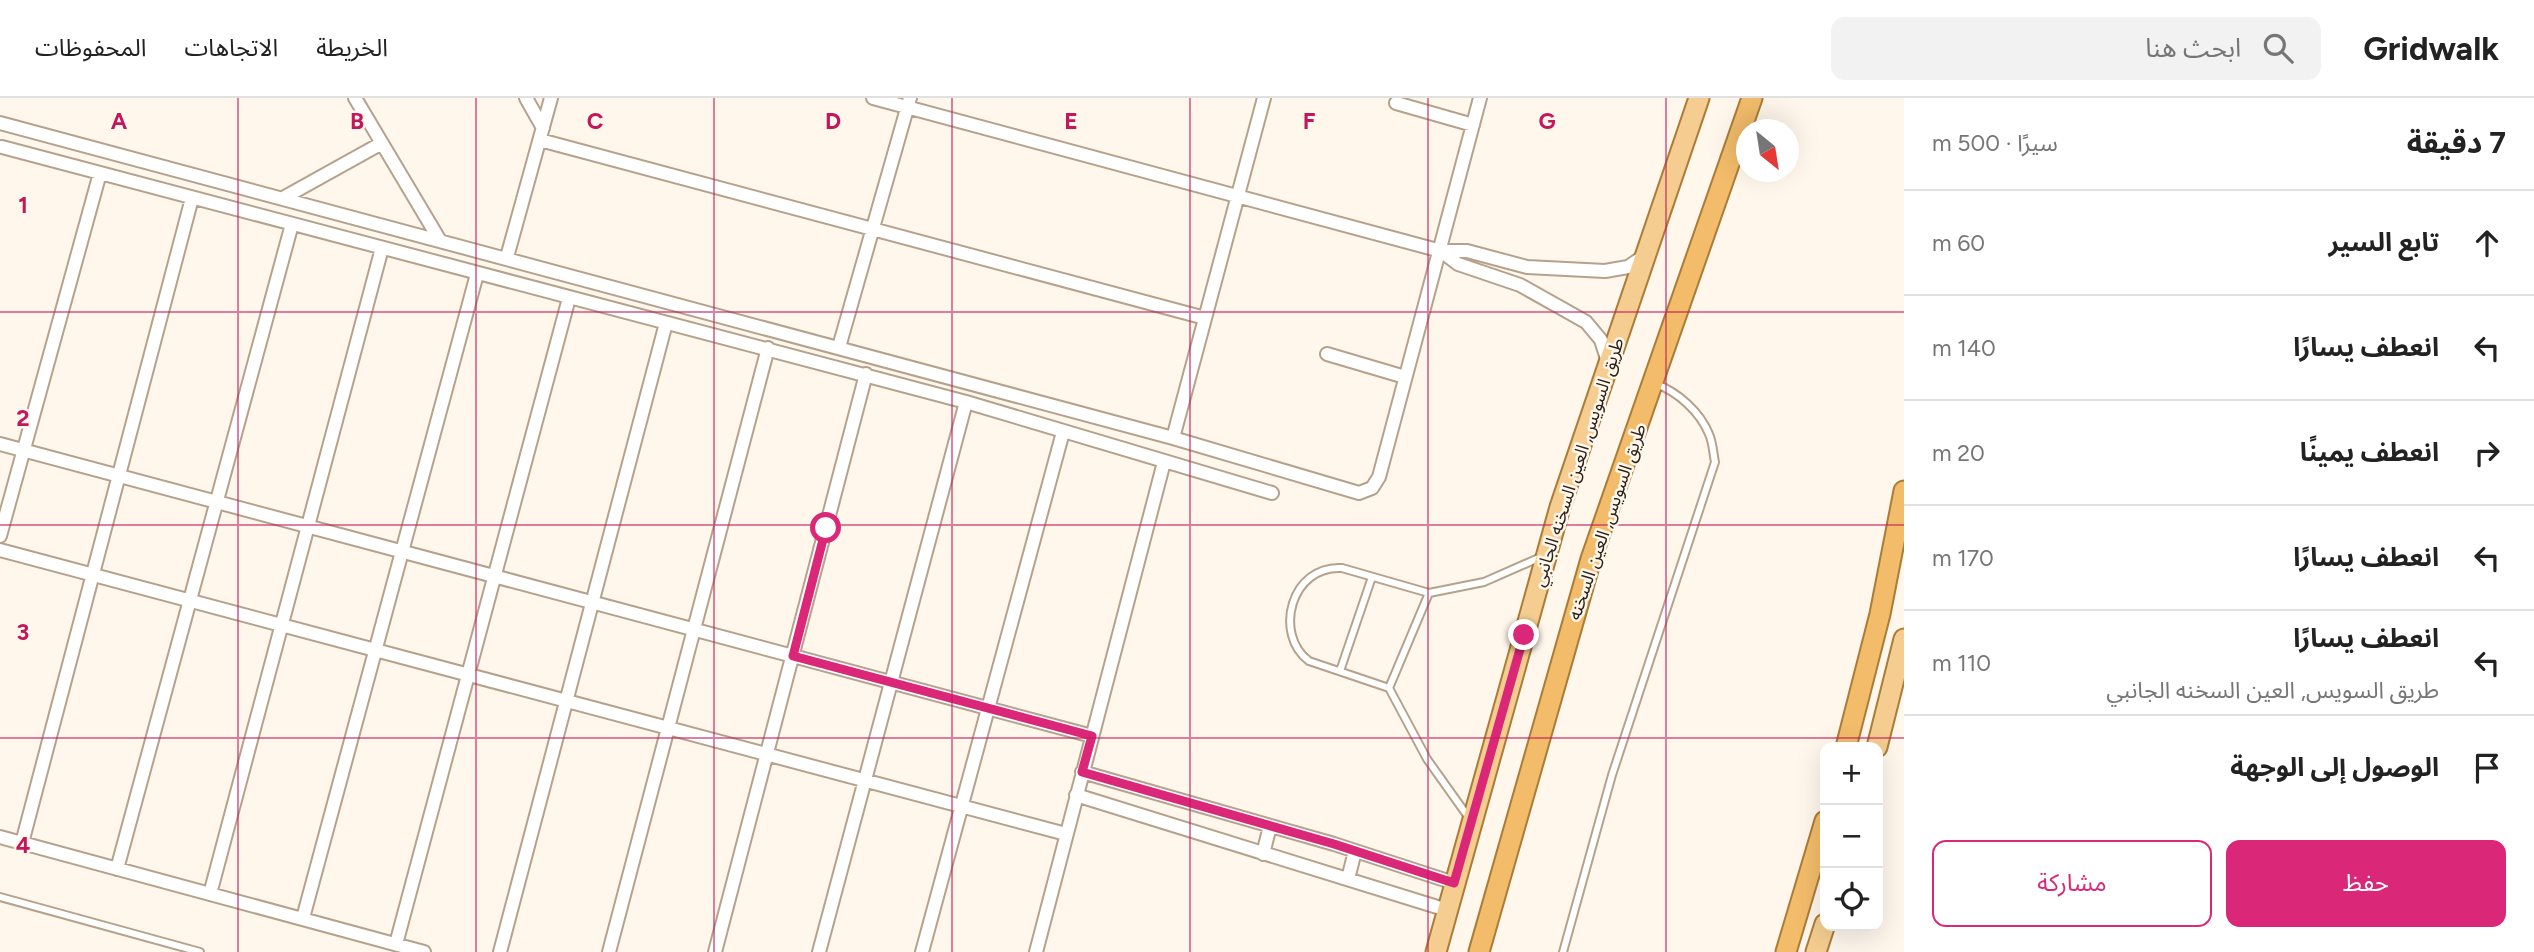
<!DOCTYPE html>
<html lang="ar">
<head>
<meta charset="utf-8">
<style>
	body { margin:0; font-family:Figtree,"Noto Sans Arabic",sans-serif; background:#f2f2f2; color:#222; direction:rtl }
	.controls { position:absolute; right:21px; bottom:21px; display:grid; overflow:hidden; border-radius:14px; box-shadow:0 7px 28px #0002 }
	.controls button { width:63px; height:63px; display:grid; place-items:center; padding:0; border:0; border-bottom:2px solid #e0e0e0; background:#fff; color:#222; font:35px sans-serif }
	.compass { position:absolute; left:1736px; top:21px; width:63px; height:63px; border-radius:50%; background:#fff; box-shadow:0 7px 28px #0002; rotate:150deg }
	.stop { position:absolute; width:21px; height:21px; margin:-16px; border:5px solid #db2777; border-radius:50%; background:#fff }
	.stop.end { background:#db2777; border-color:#fff; box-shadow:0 2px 7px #0008 }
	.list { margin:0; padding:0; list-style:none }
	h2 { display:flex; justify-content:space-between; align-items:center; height:91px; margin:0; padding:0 28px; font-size:30px }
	h2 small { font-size:23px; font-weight:400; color:#767676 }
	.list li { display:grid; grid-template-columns:46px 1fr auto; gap:21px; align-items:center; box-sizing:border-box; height:105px; padding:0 28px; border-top:2px solid #e0e0e0 }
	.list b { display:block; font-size:26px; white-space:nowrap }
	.list p { margin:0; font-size:23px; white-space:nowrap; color:#767676 }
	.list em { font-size:23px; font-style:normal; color:#767676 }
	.actions { display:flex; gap:14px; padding:21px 28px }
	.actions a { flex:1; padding:16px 0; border:2px solid #db2777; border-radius:14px; text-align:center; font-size:24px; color:#db2777 }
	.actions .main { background:#db2777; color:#fff }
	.icon { flex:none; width:38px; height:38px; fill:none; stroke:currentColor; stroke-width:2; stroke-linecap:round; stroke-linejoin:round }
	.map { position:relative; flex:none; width:1904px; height:854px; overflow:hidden; direction:ltr }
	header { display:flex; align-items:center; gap:42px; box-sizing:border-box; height:98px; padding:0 35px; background:#fff; border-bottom:2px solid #e0e0e0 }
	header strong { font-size:33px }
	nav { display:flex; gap:38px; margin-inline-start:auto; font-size:24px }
	.search { width:490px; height:63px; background:#f2f2f2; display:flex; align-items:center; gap:18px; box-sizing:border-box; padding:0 24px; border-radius:14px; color:#767676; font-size:26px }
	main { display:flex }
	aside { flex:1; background:#fff }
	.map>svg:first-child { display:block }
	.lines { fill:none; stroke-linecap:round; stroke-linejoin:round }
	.service-casing { stroke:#b6a28c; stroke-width:10 }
	.minor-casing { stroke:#b6a28c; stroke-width:16 }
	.primary-casing { stroke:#aa7c37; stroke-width:23 }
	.trunk-casing { stroke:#aa7c37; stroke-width:23 }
	.service { stroke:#fff; stroke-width:6 }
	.minor { stroke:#fff; stroke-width:12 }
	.primary { stroke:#f5cd90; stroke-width:19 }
	.trunk { stroke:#f2bc6b; stroke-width:19 }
	.route { stroke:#db2777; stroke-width:9 }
	.grid { fill:none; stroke:#c2185b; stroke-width:2; stroke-opacity:0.55 }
	.labels { text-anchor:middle; stroke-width:5; stroke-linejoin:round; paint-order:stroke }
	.street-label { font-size:18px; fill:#2b231b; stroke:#fff6ec }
	.grid-label { font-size:23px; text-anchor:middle; font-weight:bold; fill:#c2185b; stroke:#fff6ec; stroke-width:5; stroke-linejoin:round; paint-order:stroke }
</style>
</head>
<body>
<header>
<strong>Gridwalk</strong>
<div class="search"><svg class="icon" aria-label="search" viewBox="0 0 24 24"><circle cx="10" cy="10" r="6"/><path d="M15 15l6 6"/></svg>ابحث هنا</div>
<nav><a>الخريطة</a><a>الاتجاهات</a><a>المحفوظات</a></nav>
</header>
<main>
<aside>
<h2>7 دقيقة<small>سيرًا · 500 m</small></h2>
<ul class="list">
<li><svg class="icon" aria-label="ahead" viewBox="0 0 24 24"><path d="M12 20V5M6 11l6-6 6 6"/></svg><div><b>تابع السير</b></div><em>60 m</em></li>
<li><svg class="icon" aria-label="left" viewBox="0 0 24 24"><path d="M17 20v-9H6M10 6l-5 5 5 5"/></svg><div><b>انعطف يسارًا</b></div><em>140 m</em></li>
<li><svg class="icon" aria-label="right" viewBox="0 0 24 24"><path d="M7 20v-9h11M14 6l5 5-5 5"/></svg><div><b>انعطف يمينًا</b></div><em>20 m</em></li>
<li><svg class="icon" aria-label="left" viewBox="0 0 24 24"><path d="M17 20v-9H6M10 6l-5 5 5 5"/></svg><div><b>انعطف يسارًا</b></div><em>170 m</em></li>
<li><svg class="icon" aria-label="left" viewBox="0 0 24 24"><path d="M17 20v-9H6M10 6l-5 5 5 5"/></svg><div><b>انعطف يسارًا</b><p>طريق السويس, العين السخنه الجانبي</p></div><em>110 m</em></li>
<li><svg class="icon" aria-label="arrive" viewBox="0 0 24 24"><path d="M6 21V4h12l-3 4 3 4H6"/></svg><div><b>الوصول إلى الوجهة</b></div></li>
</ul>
<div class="actions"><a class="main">حفظ</a><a>مشاركة</a></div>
</aside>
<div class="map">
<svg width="1904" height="854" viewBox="0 0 1904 854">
	<rect width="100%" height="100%" fill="#fff6ec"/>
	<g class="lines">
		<defs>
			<path id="service" d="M 1340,573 L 1372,479
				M 1389,590 L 1309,563 C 1273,536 1291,467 1342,470 L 1429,495
				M 1469,720 L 1427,661 L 1389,590 L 1429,495 L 1484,484 L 1541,459
				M 0,799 L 200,854
				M 1563,854 L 1612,677 L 1715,364 C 1713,355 1713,345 1709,336 C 1700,314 1678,294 1656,286"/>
			<path id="minor" d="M 355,0 L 439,141
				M 526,0 L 543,30
				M 873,0 L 1441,153 L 1467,153 L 1527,169 L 1605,173 L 1628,169 L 1644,158
				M 1396,5 L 1473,27
				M 0,25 L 1173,340 L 1359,395 L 1372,390 L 1379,379 L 1480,0
				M 540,42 L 1205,220
				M 2,49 L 966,304 L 1272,395
				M 283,100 L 382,45
				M 1441,153 L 1458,166 L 1520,187 L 1586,224 L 1601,242 L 1608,264
				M 507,159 L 551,0
				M 839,249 L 910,0
				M 1327,256 L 1405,279
				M 1173,340 L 1264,0
				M 0,346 L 1092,638
				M 0,438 L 100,75
				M 0,452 L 1066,736
				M 1082,674 L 1334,746 L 1454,785
				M 1076,697 L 1447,812
				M 0,739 L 424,854
				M 22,745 L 192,100
				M 1263,756 L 1270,728
				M 117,771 L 292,126
				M 1348,781 L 1355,753
				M 210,796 L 382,150
				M 303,820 L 477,176
				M 396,846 L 569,200
				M 500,854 L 666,225
				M 609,854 L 768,250
				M 715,854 L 866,276
				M 819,854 L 966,304
				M 922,854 L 1063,334
				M 1036,854 L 1164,364"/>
			<path id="primary" d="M 1877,649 L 1904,541
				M 1436,854 L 1560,409 L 1699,0
				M 1816,854 L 1825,826"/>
			<path id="trunk" d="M 1846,649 L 1880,516 L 1904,393
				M 1479,854 L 1591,461 L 1752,0
				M 1786,854 L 1825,723"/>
		</defs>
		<use href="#service" class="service-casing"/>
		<use href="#minor" class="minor-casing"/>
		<use href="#primary" class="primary-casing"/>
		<use href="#trunk" class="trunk-casing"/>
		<use href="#service" class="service"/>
		<use href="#minor" class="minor"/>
		<use href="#primary" class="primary"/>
		<use href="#trunk" class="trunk"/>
	</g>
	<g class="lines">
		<path class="route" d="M 826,430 L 793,558 L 1092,638 L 1082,674 L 1334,746 L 1454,785 L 1524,537"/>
	</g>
	<path class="grid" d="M 238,0 L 238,854M 476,0 L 476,854M 714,0 L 714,854M 952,0 L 952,854M 1190,0 L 1190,854M 1428,0 L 1428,854M 1666,0 L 1666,854M 0,214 L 1904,214M 0,427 L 1904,427M 0,640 L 1904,640"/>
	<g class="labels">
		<g class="street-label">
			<text transform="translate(1578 364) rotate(-72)" y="6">طريق السويس, العين السخنه الجانبي</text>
			<text transform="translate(1607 424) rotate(-71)" y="6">طريق السويس, العين السخنه</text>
		</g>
	</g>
	<g class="grid-label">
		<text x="119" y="31">A</text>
		<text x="357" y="31">B</text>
		<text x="595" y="31">C</text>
		<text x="833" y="31">D</text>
		<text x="1071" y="31">E</text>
		<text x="1309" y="31">F</text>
		<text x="1547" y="31">G</text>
		<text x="23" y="115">1</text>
		<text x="23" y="328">2</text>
		<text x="23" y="542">3</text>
		<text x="23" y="755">4</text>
	</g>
</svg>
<div class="controls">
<button>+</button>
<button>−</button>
<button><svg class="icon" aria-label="locate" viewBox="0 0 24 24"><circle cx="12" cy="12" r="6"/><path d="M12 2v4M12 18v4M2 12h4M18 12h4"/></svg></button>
</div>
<svg class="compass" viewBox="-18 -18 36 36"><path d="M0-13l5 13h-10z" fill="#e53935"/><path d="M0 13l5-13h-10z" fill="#767676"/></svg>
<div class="stop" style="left:826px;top:430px"></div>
<div class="stop end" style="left:1524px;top:537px"></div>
</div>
</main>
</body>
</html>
